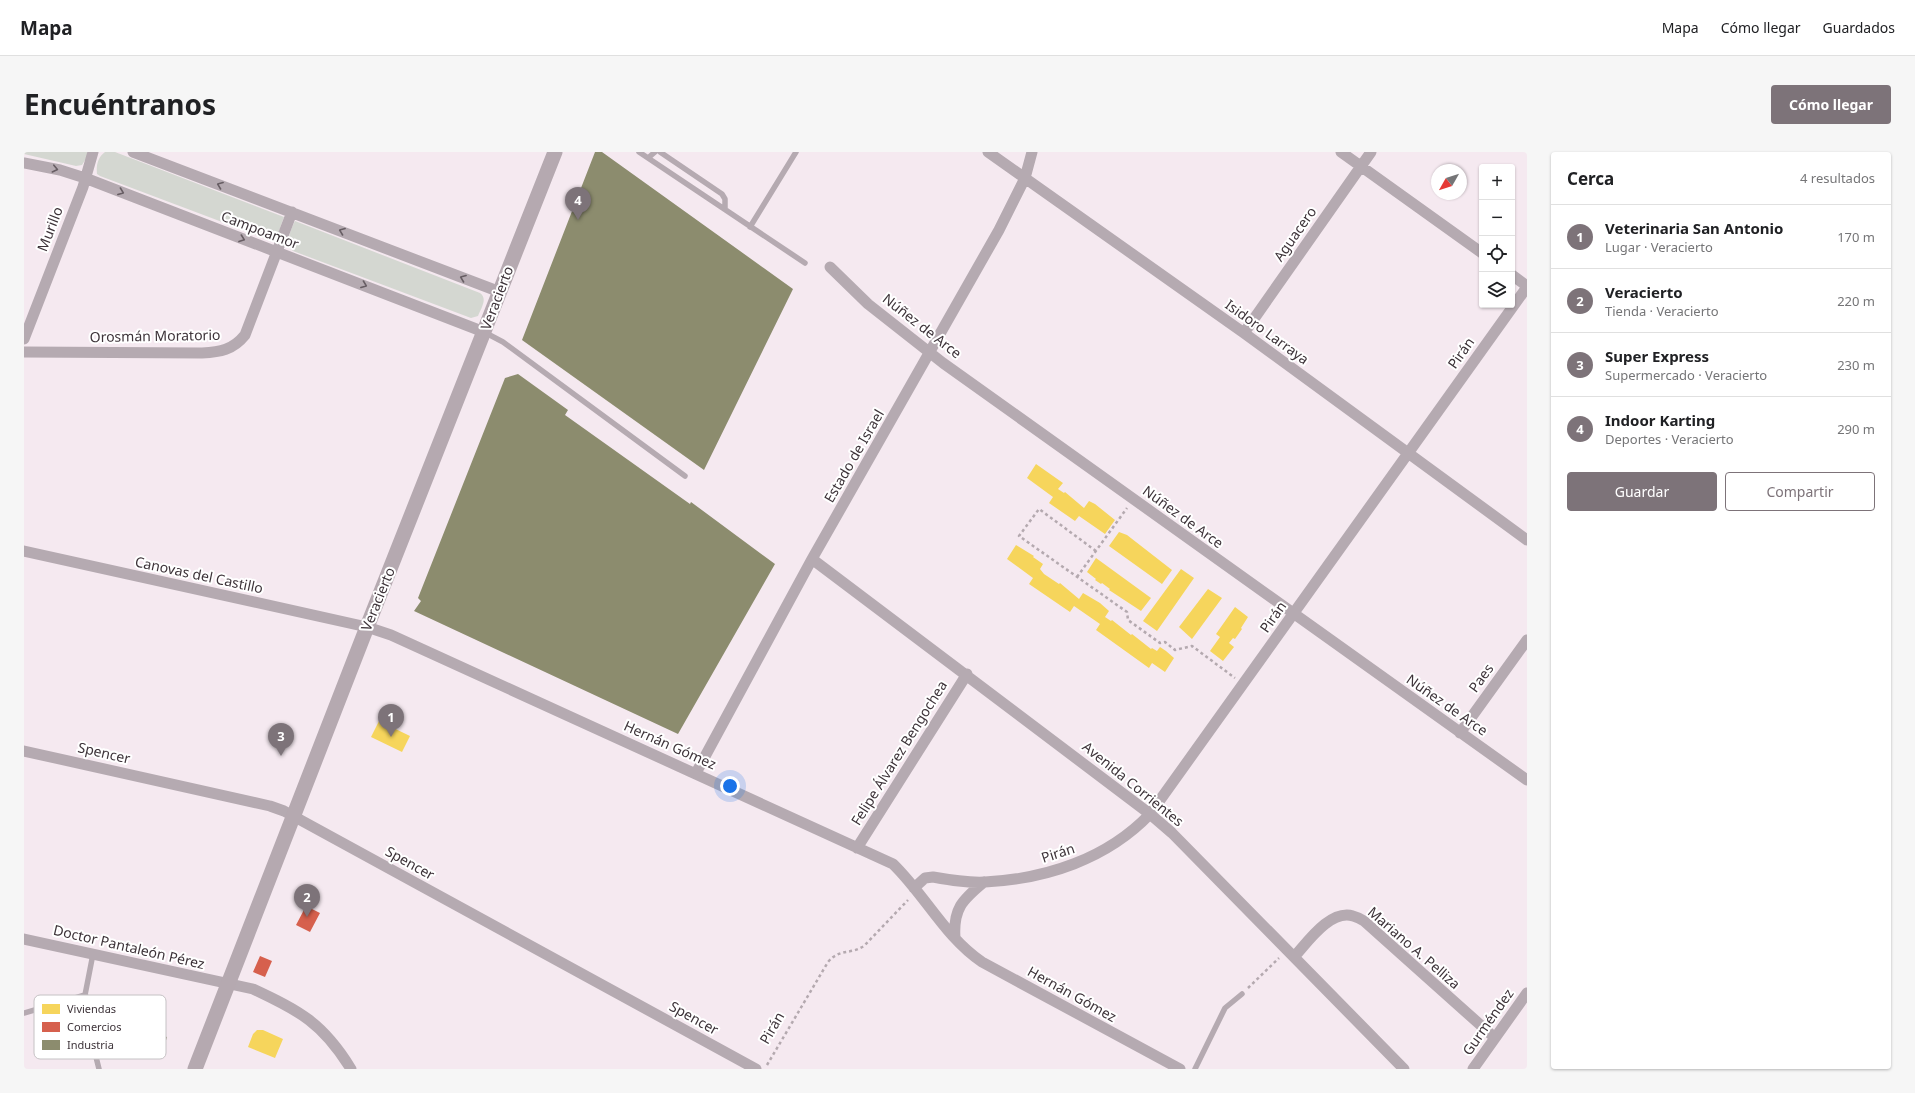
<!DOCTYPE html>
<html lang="es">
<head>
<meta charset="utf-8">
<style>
	body { margin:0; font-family:"Noto Sans",sans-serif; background:#f6f6f6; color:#202124 }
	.controls { position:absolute; right:12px; top:12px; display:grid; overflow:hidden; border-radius:4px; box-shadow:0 1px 3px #0004 }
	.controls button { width:36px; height:36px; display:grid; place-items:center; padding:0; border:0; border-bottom:1px solid #e0e0e0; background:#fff; color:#202124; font:20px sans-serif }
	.compass { position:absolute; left:1407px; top:12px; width:36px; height:36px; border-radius:50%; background:#fff; box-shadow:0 1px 3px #0004; rotate:231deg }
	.you { position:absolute; left:706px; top:634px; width:14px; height:14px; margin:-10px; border:3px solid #fff; border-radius:50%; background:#1a73e8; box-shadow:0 0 0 6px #1a73e833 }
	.badge { display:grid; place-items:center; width:26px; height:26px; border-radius:50%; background:#7d7379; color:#fff; font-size:13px; font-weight:700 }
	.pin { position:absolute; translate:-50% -33px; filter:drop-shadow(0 1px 2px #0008) }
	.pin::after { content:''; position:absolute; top:21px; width:14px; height:12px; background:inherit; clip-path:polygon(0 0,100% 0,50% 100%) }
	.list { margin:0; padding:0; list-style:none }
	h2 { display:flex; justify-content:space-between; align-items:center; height:52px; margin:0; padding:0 16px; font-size:17px }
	h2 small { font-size:13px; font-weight:400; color:#757577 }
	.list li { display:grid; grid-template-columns:26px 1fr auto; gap:12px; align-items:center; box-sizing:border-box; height:64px; padding:0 16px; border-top:1px solid #e0e0e0 }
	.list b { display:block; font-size:15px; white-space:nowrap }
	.list p { margin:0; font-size:13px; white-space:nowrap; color:#757577 }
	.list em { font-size:13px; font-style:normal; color:#757577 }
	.actions { display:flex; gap:8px; padding:12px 16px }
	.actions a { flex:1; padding:9px 0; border:1px solid #7d7379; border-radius:4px; text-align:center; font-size:14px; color:#7d7379 }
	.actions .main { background:#7d7379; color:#fff }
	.icon { flex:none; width:22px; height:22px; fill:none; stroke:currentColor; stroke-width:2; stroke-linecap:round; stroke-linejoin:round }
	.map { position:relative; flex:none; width:1503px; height:917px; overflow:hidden; border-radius:4px }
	header { display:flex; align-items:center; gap:24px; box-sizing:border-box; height:56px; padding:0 20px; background:#fff; border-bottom:1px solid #e0e0e0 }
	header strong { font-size:19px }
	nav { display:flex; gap:22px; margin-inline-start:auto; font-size:14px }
	.intro { display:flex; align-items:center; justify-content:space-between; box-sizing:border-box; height:96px; padding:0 24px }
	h1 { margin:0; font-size:28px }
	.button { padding:10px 18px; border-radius:4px; background:#7d7379; color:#fff; font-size:14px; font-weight:700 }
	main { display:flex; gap:24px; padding:0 24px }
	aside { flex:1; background:#fff; border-radius:4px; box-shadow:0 1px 3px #0004 }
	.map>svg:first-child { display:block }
	.green { fill:#d4d7d1 }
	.homes { fill:#f6d55c }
	.shops { fill:#d6604d }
	.industry { fill:#8c8c6e }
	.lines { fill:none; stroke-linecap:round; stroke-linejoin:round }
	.path { stroke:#b4a9af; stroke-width:2.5; stroke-dasharray:3 3; stroke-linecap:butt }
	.lane { stroke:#b5aab1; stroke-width:5.5 }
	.street { stroke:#b5aab1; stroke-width:11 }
	.secondary { stroke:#b5a9b0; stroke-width:15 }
	.oneway { stroke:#675d63 }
	.labels { text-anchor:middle; stroke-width:4; stroke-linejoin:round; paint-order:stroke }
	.street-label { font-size:14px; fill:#3d3339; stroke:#fff }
	.key { fill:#fff; stroke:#c5c2c4; stroke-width:1 }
	.key-label { font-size:11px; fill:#3d3339 }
</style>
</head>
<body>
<header>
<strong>Mapa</strong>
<nav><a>Mapa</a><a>Cómo llegar</a><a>Guardados</a></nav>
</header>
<div class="intro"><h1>Encuéntranos</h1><a class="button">Cómo llegar</a></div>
<main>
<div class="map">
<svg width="1503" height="917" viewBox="0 0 1503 917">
	<rect width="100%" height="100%" fill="#f5e9f0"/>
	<path class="green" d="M 0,0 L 63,0 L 63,5 L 58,13 L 52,14 L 0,2 Z
		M 81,0 L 91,0 L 260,65 L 251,90 L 76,24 L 73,22 C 72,13 74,5 81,0 Z
		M 271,69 L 456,141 C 464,147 457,156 454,164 L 447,166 L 269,99 C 260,92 267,77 271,69 Z"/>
	<path class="homes" d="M 1012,312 L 1039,331 L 1034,337 L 1040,341 L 1041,340 L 1060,356 L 1065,349 L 1071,352 L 1091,368 L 1081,382 L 1055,364 L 1051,369 L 1025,351 L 1029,345 L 1003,326 Z
		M 1095,380 L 1103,383 L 1148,418 L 1138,432 L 1085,394 Z
		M 992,393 L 1010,404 L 1009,405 L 1019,412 L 1016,417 L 1020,422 L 1035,432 L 1036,431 L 1055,447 L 1059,441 L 1076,451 L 1085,459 L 1081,465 L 1087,469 L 1088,468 L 1107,483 L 1108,482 L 1127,497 L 1128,496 L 1133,499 L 1136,495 L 1142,499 L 1150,506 L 1141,520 L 1128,511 L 1125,516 L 1072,478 L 1076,472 L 1050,454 L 1046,460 L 1005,432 L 1009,426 L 983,407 Z
		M 1072,406 L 1127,446 L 1117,459 L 1085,438 L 1086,437 L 1078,431 L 1077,432 L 1071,428 L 1072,427 L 1063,420 Z
		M 1157,417 L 1170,426 L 1133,479 L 1119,469 Z
		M 1184,437 L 1198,446 L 1168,487 L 1155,475 Z
		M 1211,455 L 1224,465 L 1217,476 L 1218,477 L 1211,487 L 1209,486 L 1205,491 L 1210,495 L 1199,509 L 1186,499 L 1196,485 L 1192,482 Z
		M 355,569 L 386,584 L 378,600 L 347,585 Z
		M 233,878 L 239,878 L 259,887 L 251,906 L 224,895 L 229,882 Z"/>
	<path class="shops" d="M 282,754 L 296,761 L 286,780 L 272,773 Z
		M 236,804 L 248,809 L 241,825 L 229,820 Z"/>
	<path class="industry" d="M 571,0 L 578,0 L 769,137 L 680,318 L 498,188 Z
		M 494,222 L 544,258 L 541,263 L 666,352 L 667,350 L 751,412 L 654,582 L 390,459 L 397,449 L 394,446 L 481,226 Z
		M 96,869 L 143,885 L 139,899 L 93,883 Z"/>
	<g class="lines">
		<path class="path" d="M 1072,399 L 1015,357 L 995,384 L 1103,460 L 1104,468 L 1136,491 L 1141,490 L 1151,498 L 1168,494 L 1211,526
			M 1053,425 L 1103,356
			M 1224,836 L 1255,806
			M 743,913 L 804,810 C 816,796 826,803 840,794 L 884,748"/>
		<path class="lane" d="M 615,0 L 781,111
			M 636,0 L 698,42 L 701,47 L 701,57
			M 624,6 L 631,0
			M 726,75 L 772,0
			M 460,180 L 479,190 L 661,324
			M 61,843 L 71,855 L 75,864 L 71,901 L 75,917
			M 61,843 L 69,802
			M 0,861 L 61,843
			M 1171,917 L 1201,856 L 1218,842"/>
		<path class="street" d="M 109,0 L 476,140
			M 964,0 L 1220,181 L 1503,388
			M 1317,0 L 1458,101
			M 0,11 L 36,18 L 61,26 L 460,180
			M 806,115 L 844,152 L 919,211 L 1503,628
			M 1488,123 L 1503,134
			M 1220,181 L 1347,0
			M 0,187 L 59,35 L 69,0
			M 0,200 L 178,201 C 196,200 209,198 221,183 L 268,60
			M 0,399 L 343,475 L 367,483 L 869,712 C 901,743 921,785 958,810 L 1156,917
			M 788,407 L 1126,662 L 1148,681 L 1380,917
			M 1436,581 L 1503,488
			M 0,599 L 246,654 L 260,659 L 732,917
			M 672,621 L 788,407 L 975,78 L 1001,26 L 1008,0
			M 833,696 L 943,522
			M 890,736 L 901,726 L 909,725 C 926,728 943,731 961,730 C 1022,727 1083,707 1126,662 L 1503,135
			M 931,786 C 929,757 938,748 960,730
			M 0,787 L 229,837 C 276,859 299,871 327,917
			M 1270,805 C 1283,791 1306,757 1329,764 C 1333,765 1337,767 1340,769 L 1471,886
			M 1449,917 L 1503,841"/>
		<path class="secondary" d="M 171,917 L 343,475 L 531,0"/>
	</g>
	<defs><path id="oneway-chevron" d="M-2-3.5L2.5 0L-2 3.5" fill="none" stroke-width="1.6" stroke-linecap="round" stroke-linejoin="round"/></defs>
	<g class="oneway">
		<use href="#oneway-chevron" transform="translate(31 17) rotate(13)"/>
		<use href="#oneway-chevron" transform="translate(196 33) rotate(-159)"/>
		<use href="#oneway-chevron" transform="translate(97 40) rotate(21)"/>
		<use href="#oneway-chevron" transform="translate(318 79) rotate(-159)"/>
		<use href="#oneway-chevron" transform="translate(218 87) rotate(20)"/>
		<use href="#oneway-chevron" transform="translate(439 126) rotate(-159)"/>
		<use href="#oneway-chevron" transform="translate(340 133) rotate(21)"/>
	</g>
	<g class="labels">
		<g class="street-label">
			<text transform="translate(26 77) rotate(-69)" y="5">Murillo</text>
			<text transform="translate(236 78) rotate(21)" y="5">Campoamor</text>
			<text transform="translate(1271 82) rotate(-55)" y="5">Aguacero</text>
			<text transform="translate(473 146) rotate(-69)" y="5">Veracierto</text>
			<text transform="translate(898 174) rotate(38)" y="5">Núñez de Arce</text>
			<text transform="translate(1243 180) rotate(36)" y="5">Isidoro Larraya</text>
			<text transform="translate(131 184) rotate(-1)" y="5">Orosmán Moratorio</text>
			<text transform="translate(1437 201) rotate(-55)" y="5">Pirán</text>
			<text transform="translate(830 304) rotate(-60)" y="5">Estado de Israel</text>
			<text transform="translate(1159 365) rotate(36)" y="5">Núñez de Arce</text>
			<text transform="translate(175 423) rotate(12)" y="5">Canovas del Castillo</text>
			<text transform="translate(354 447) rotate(-68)" y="5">Veracierto</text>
			<text transform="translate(1249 465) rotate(-55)" y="5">Pirán</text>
			<text transform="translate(1457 526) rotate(-54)" y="5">Paes</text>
			<text transform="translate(1423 553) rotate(35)" y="5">Núñez de Arce</text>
			<text transform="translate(646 593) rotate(24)" y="5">Hernán Gómez</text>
			<text transform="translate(80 601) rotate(13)" y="5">Spencer</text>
			<text transform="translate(875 601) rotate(-58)" y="5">Felipe Álvarez Bengochea</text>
			<text transform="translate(1109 632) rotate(39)" y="5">Avenida Corrientes</text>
			<text transform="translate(1034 701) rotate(-18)" y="5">Pirán</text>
			<text transform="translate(386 711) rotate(29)" y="5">Spencer</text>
			<text transform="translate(105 795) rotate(13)" y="5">Doctor Pantaleón Pérez</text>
			<text transform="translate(1390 796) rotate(41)" y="5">Mariano A. Pelliza</text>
			<text transform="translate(1048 842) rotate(29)" y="5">Hernán Gómez</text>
			<text transform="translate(670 866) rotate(29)" y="5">Spencer</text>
			<text transform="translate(1464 870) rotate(-55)" y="5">Gurméndez</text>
			<text transform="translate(748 876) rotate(-60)" y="5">Pirán</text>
		</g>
	</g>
	<rect x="10" y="843" width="132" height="64" rx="6" class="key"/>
	<rect x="18" y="852" width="18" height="10" fill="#f6d55c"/>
	<rect x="18" y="870" width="18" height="10" fill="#d6604d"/>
	<rect x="18" y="888" width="18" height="10" fill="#8c8c6e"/>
	<g class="key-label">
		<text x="43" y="861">Viviendas</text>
		<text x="43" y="879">Comercios</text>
		<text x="43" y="897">Industria</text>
	</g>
</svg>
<div class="controls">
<button>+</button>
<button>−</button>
<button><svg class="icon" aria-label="locate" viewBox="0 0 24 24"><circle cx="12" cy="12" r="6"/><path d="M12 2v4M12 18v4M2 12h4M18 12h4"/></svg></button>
<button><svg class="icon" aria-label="layers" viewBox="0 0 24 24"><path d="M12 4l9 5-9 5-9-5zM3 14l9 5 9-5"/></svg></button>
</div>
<svg class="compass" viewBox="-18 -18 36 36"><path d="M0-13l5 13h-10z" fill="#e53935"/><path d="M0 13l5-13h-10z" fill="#757577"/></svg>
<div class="you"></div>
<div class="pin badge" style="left:367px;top:585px">1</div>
<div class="pin badge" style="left:283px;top:765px">2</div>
<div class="pin badge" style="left:257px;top:604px">3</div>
<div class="pin badge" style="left:554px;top:68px">4</div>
</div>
<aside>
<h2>Cerca<small>4 resultados</small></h2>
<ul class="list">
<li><span class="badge">1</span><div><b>Veterinaria San Antonio</b><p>Lugar · Veracierto</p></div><em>170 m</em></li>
<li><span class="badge">2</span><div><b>Veracierto</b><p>Tienda · Veracierto</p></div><em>220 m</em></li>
<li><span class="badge">3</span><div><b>Super Express</b><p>Supermercado · Veracierto</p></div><em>230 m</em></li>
<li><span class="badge">4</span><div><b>Indoor Karting</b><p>Deportes · Veracierto</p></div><em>290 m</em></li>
</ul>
<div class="actions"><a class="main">Guardar</a><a>Compartir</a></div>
</aside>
</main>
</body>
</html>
